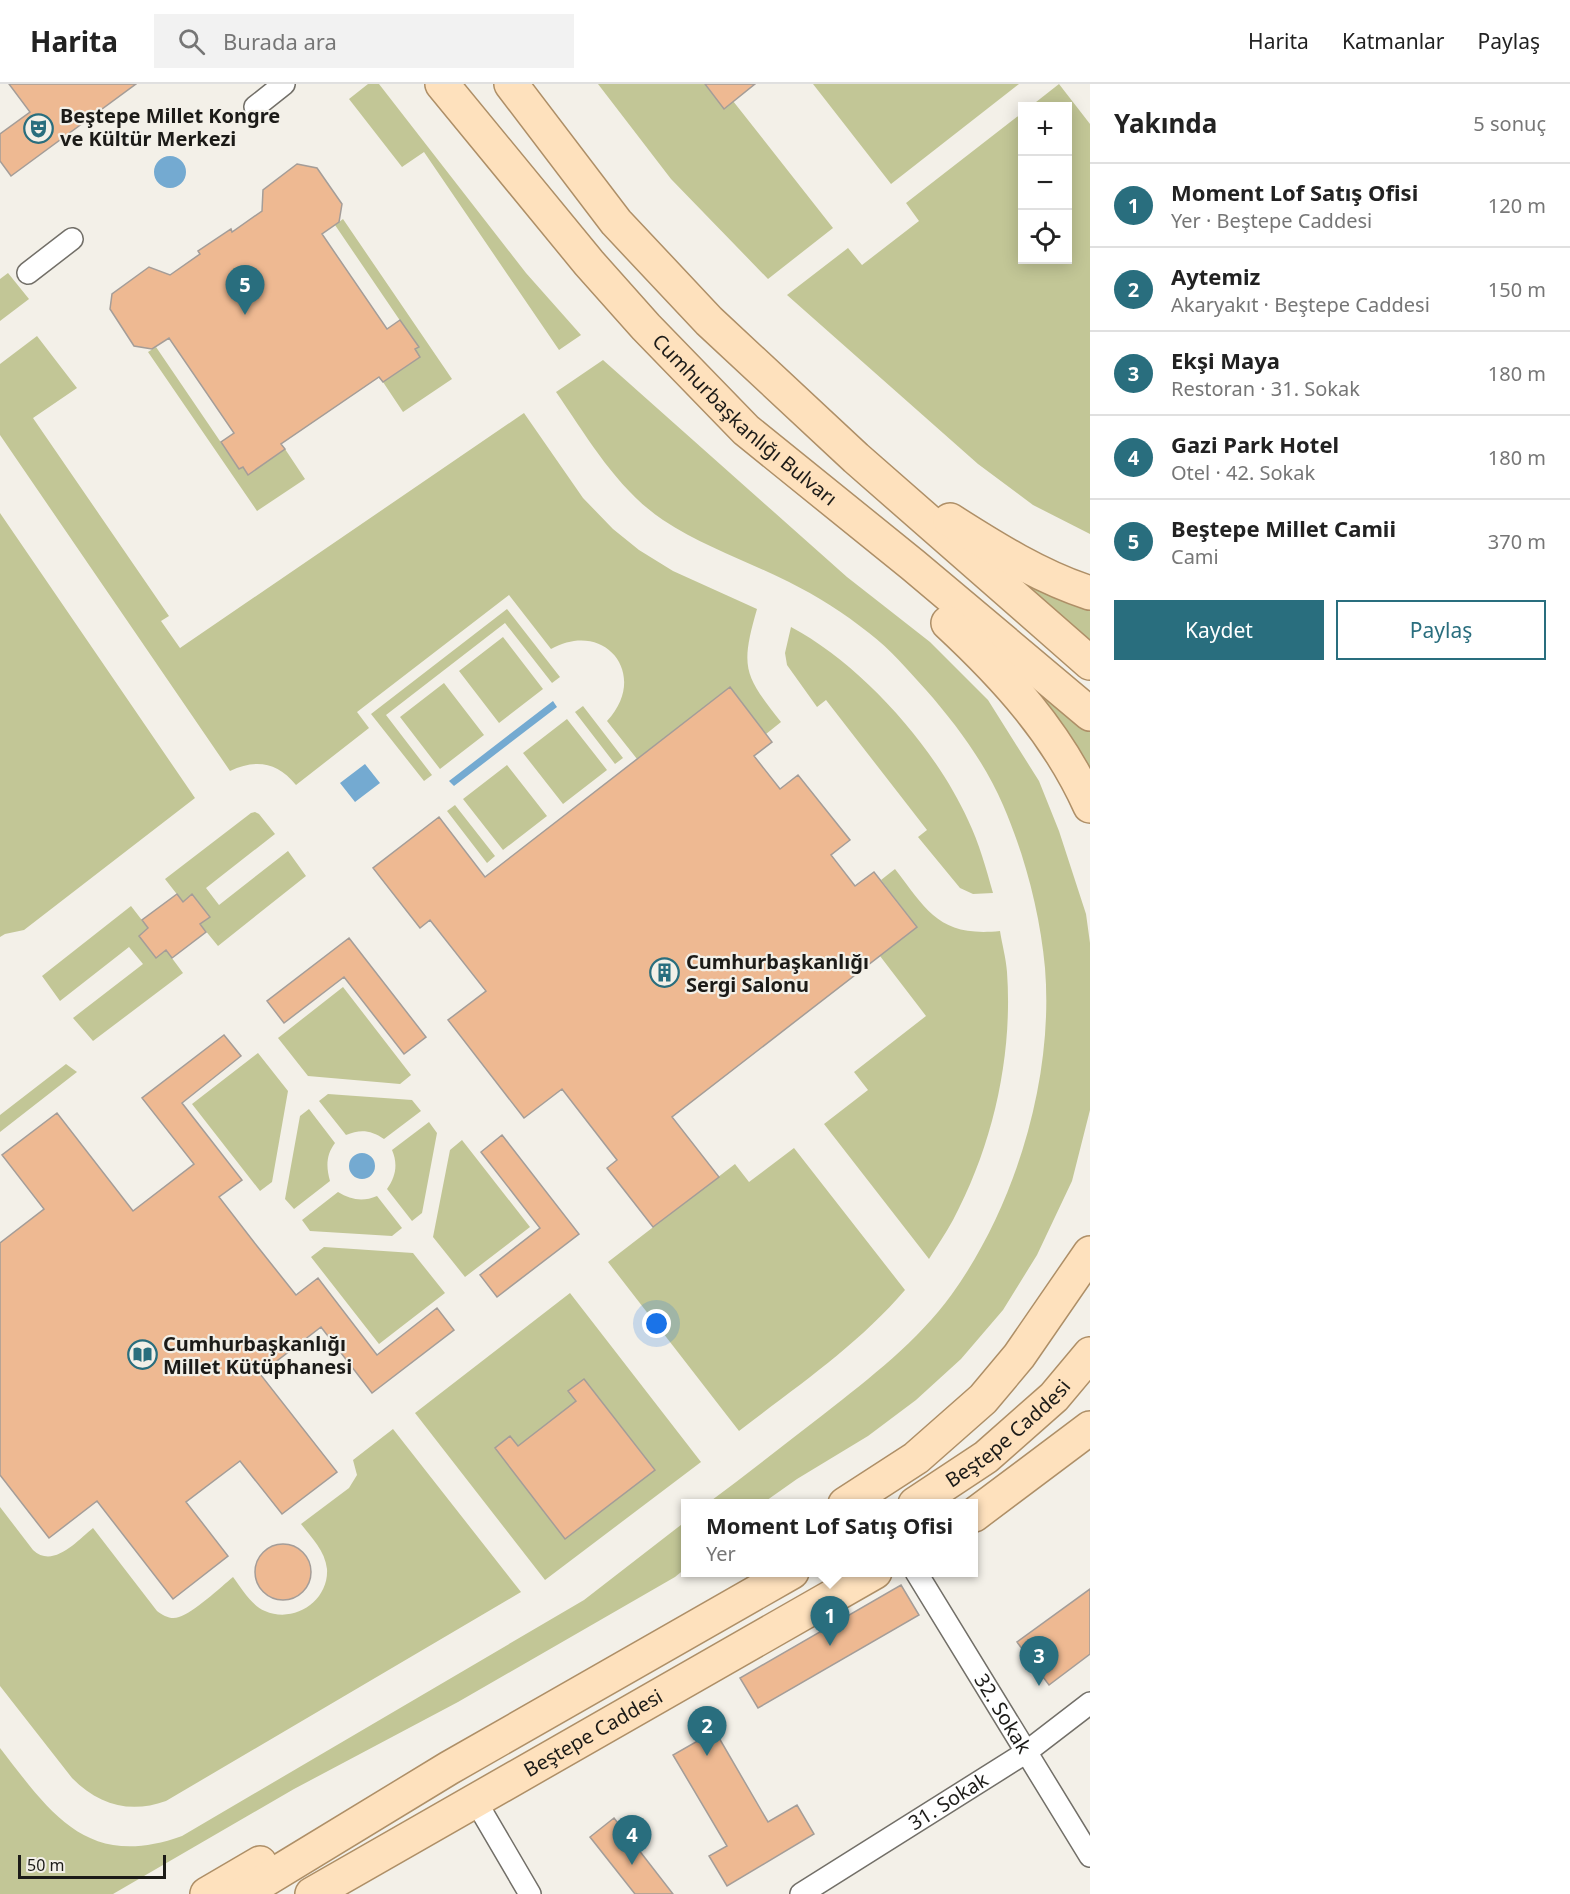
<!DOCTYPE html>
<html lang="tr">
<head>
<meta charset="utf-8">
<style>
	body { margin:0; font-family:"Noto Sans",sans-serif; background:#f2f2f2; color:#222 }
	.controls { position:absolute; right:18px; top:18px; display:grid; overflow:hidden; border-radius:0px; box-shadow:0 3px 15px #0003 }
	.controls button { width:54px; height:54px; display:grid; place-items:center; padding:0; border:0; border-bottom:2px solid #e0e0e0; background:#fff; color:#222; font:30px sans-serif }
	.scale { position:absolute; left:18px; bottom:15px; width:148px; box-sizing:border-box; padding-left:6px; border:3px solid #1c1b18; border-top:0; font-size:16px; line-height:21px; white-space:nowrap; color:#1c1b18; -webkit-text-stroke:4px #f3f0e8; paint-order:stroke }
	.you { position:absolute; left:657px; top:1240px; width:21px; height:21px; margin:-15px; border:4px solid #fff; border-radius:50%; background:#1a73e8; box-shadow:0 0 0 9px #1a73e833 }
	.badge { display:grid; place-items:center; width:39px; height:39px; border-radius:50%; background:#296e7e; color:#fff; font-size:20px; font-weight:700 }
	.pin { position:absolute; translate:-50% -50px; filter:drop-shadow(0 2px 3px #0008) }
	.pin::after { content:''; position:absolute; top:32px; width:21px; height:18px; background:inherit; clip-path:polygon(0 0,100% 0,50% 100%) }
	.popup { position:absolute; left:681px; top:1415px; width:297px; height:78px; box-sizing:border-box; display:grid; place-content:center; border-radius:0px; background:#fff; filter:drop-shadow(0 2px 4px #0005); font-size:20px; white-space:nowrap; color:#767676 }
	.popup b { font-size:22px; color:#222 }
	.popup::after { content:''; position:absolute; left:50%; top:100%; margin-left:-12px; border:12px solid transparent; border-top-color:#fff }
	.list { margin:0; padding:0; list-style:none }
	h2 { display:flex; justify-content:space-between; align-items:center; height:78px; margin:0; padding:0 24px; font-size:26px }
	h2 small { font-size:20px; font-weight:400; color:#767676 }
	.list li { display:grid; grid-template-columns:39px 1fr auto; gap:18px; align-items:center; box-sizing:border-box; height:84px; padding:0 24px; border-top:2px solid #e0e0e0 }
	.list b { display:block; font-size:22px; white-space:nowrap }
	.list p { margin:0; font-size:20px; white-space:nowrap; color:#767676 }
	.list em { font-size:20px; font-style:normal; color:#767676 }
	.actions { display:flex; gap:12px; padding:18px 24px }
	.actions a { flex:1; padding:14px 0; border:2px solid #296e7e; border-radius:0px; text-align:center; font-size:21px; color:#296e7e }
	.actions .main { background:#296e7e; color:#fff }
	.icon { flex:none; width:33px; height:33px; fill:none; stroke:currentColor; stroke-width:2; stroke-linecap:round; stroke-linejoin:round }
	.map { position:relative; flex:none; width:1090px; height:1810px; overflow:hidden }
	header { display:flex; align-items:center; gap:36px; box-sizing:border-box; height:84px; padding:0 30px; background:#fff; border-bottom:2px solid #e0e0e0 }
	header strong { font-size:28px }
	nav { display:flex; gap:33px; margin-inline-start:auto; font-size:21px }
	.search { width:420px; height:54px; background:#f2f2f2; display:flex; align-items:center; gap:15px; box-sizing:border-box; padding:0 21px; border-radius:0px; color:#767676; font-size:22px }
	main { display:flex }
	aside { flex:1; background:#fff }
	.map>svg:first-child { display:block }
	.green { fill:#c2c696; fill-rule:evenodd }
	.water { fill:#74aad1 }
	.building { fill:#eeb992; stroke:#a49d98; stroke-width:1.5 }
	.lines { fill:none; stroke-linecap:round; stroke-linejoin:round }
	.street-casing { stroke:#726f68; stroke-width:24 }
	.primary-casing { stroke:#ae8f67; stroke-width:36 }
	.street { stroke:#fff; stroke-width:21 }
	.primary { stroke:#fee1bd; stroke-width:33 }
	.labels { text-anchor:middle; stroke-width:4.5; stroke-linejoin:round; paint-order:stroke }
	.poi-label { font-size:20px; font-weight:bold; fill:#1c1b18; stroke:#f3f0e8; text-anchor:start }
	.street-label { font-size:20px; fill:#1c1b18; stroke:#f3f0e8 }
</style>
</head>
<body>
<header>
<strong>Harita</strong>
<div class="search"><svg class="icon" aria-label="search" viewBox="0 0 24 24"><circle cx="10" cy="10" r="6"/><path d="M15 15l6 6"/></svg>Burada ara</div>
<nav><a>Harita</a><a>Katmanlar</a><a>Paylaş</a></nav>
</header>
<main>
<div class="map">
<svg width="1090" height="1810" viewBox="0 0 1090 1810">
	<rect width="100%" height="100%" fill="#f3f0e8"/>
	<path class="green" d="M 368,0 L 379,0 L 526,189 L 581,251 L 559,266 L 424,68 L 402,83 L 349,15 Z
		M 598,0 L 705,0 L 724,24 L 733,17 L 833,144 L 768,195 L 671,95 Z
		M 813,0 L 1019,0 L 891,100 Z
		M 1059,0 L 1090,40 L 1090,450 L 1033,421 L 978,380 L 787,211 L 848,164 L 862,181 L 919,137 L 906,119 L 1022,29 L 1023,176 L 1068,176 L 1068,22 L 1031,22 Z
		M 343,135 L 452,295 L 403,328 L 383,298 L 420,273 L 415,265 L 418,263 L 335,141 Z
		M 8,189 L 29,215 L 0,237 L 0,195 Z
		M 37,252 L 77,304 L 33,334 L 169,532 L 161,537 L 180,564 L 524,329 L 583,414 L 613,445 L 639,466 L 673,487 L 757,525 C 740,584 744,591 781,638 L 766,650 L 730,603 L 637,675 L 607,637 C 650,591 605,535 551,565 L 509,511 L 357,628 L 369,644 L 296,701 C 277,678 256,675 230,687 L 0,351 L 0,280 Z
		M 156,263 L 239,385 L 243,383 L 248,391 L 285,365 L 305,395 L 257,427 L 148,268 Z
		M 603,276 L 847,493 L 930,558 L 988,616 L 1039,697 L 1059,747 L 1086,830 L 1090,859 L 1090,1026 L 1072,1097 L 1037,1171 L 1003,1226 L 961,1275 L 916,1316 L 868,1352 L 797,1395 L 763,1419 L 708,1419 C 747,1390 785,1360 824,1330 C 870,1294 918,1257 952,1210 C 1016,1121 1054,994 1045,884 C 1040,829 1025,772 1003,721 C 985,679 956,640 926,606 C 908,586 890,565 869,549 C 844,529 817,512 789,498 C 747,477 702,462 663,436 C 616,404 588,354 556,308 Z
		M 0,429 L 195,714 L 24,846 L 5,850 L 0,853 Z
		M 977,466 L 1090,523 L 1090,558 Z
		M 507,525 L 560,593 L 552,599 L 505,539 L 386,631 L 432,691 L 424,697 L 371,630 Z
		M 791,543 C 861,580 935,663 968,736 C 979,759 986,784 993,809 L 973,810 L 960,804 L 918,753 L 927,746 L 826,616 L 817,623 L 787,581 L 785,569 Z
		M 503,553 L 543,605 L 499,639 L 459,587 Z
		M 444,599 L 484,651 L 440,685 L 400,633 Z
		M 1036,605 L 1090,631 L 1090,689 L 1064,642 Z
		M 583,622 L 623,674 L 615,680 L 575,628 Z
		M 567,635 L 607,686 L 563,720 L 523,669 Z
		M 507,681 L 547,732 L 503,766 L 463,715 Z
		M 455,721 L 495,772 L 487,779 L 447,727 Z
		M 255,728 L 259,730 L 275,750 L 206,804 L 219,821 L 288,767 L 306,792 L 218,862 L 200,840 L 209,832 L 193,811 L 183,818 L 165,795 L 251,729 Z
		M 895,785 C 928,828 940,853 1000,847 C 1002,860 1006,874 1007,888 C 1013,972 993,1061 953,1136 C 946,1149 937,1162 929,1175 L 824,1040 L 868,1006 L 854,988 L 926,932 L 880,872 L 917,843 L 881,796 Z
		M 131,822 L 148,844 L 139,852 L 156,874 L 166,866 L 183,889 L 93,957 L 73,934 L 143,880 L 129,863 L 60,917 L 42,892 Z
		M 343,903 L 411,991 L 400,1000 L 308,992 L 278,954 Z
		M 258,969 L 288,1007 L 272,1098 L 260,1107 L 192,1020 Z
		M 66,980 L 77,988 L 0,1048 L 0,1031 Z
		M 328,1010 L 412,1016 L 421,1027 L 384,1055 C 371,1046 360,1045 346,1051 L 319,1017 Z
		M 309,1025 L 335,1059 C 326,1071 326,1083 330,1097 L 294,1125 L 285,1115 L 300,1032 Z
		M 429,1038 L 437,1049 L 422,1129 L 412,1137 L 387,1105 C 396,1092 398,1080 392,1066 Z
		M 462,1056 L 530,1143 L 465,1193 L 433,1153 L 450,1066 Z
		M 794,1064 L 905,1206 C 858,1261 796,1303 739,1347 L 608,1178 L 735,1080 L 749,1098 Z
		M 338,1108 C 351,1116 363,1118 377,1112 L 402,1144 L 392,1152 L 310,1147 L 302,1136 Z
		M 324,1163 L 413,1169 L 445,1209 L 379,1260 L 311,1173 Z
		M 570,1209 L 701,1378 L 545,1496 L 415,1329 ZM 510,1352 L 581,1442 L 565,1454 L 495,1364 Z
		M 393,1345 L 521,1508 L 166,1717 C 130,1730 99,1721 72,1694 L 0,1602 L 0,1423 L 33,1466 C 53,1485 77,1457 93,1444 L 157,1527 C 164,1532 171,1536 179,1533 C 193,1529 221,1503 233,1493 C 242,1505 251,1521 265,1527 C 294,1540 329,1517 327,1485 C 325,1467 312,1454 301,1440 L 349,1404 L 357,1391 L 353,1376 Z
		M 686,1437 L 686,1484 L 675,1493 L 458,1618 L 294,1705 L 113,1810 L 0,1810 L 0,1664 C 52,1731 88,1786 182,1752 L 584,1516 Z"/>
	<path class="water" d="M154 88a16 16 0 1 1 32 0a16 16 0 1 1-32 0Z
		M 553,617 L 557,623 L 454,702 L 449,697 Z
		M 365,680 L 380,699 L 355,718 L 340,699 Z
		M349 1082a13 13 0 1 1 26 0a13 13 0 1 1-26 0Z"/>
	<path class="building" d="M 9,0 L 136,0 L 11,92 L 0,77 L 0,50 L 30,28 Z
		M 705,0 L 755,0 L 724,25 Z
		M 297,80 L 317,84 L 342,120 L 339,138 L 322,150 L 387,245 L 400,236 L 419,263 L 415,265 L 420,273 L 383,298 L 379,293 L 281,360 L 285,365 L 248,391 L 243,383 L 239,385 L 221,358 L 234,349 L 169,254 L 152,265 L 134,262 L 110,225 L 112,210 L 149,183 L 170,191 L 200,170 L 198,167 L 231,145 L 232,148 L 262,127 L 263,106 Z
		M 730,603 L 772,658 L 754,672 L 780,705 L 798,691 L 850,756 L 831,771 L 855,802 L 874,788 L 917,843 L 672,1033 L 719,1093 L 653,1143 L 607,1084 L 617,1076 L 562,1005 L 524,1034 L 448,936 L 486,907 L 430,836 L 420,844 L 373,784 L 439,733 L 485,793 Z
		M 177,810 L 183,818 L 192,810 L 210,833 L 200,840 L 206,848 L 172,874 L 166,866 L 156,874 L 139,852 L 148,844 L 142,836 Z
		M 349,854 L 426,953 L 404,970 L 344,893 L 284,939 L 267,917 Z
		M 224,951 L 241,972 L 182,1019 L 242,1096 L 219,1113 L 257,1162 L 296,1211 L 318,1194 L 377,1271 L 437,1224 L 454,1246 L 372,1309 L 321,1243 L 260,1290 L 337,1388 L 282,1430 L 240,1377 L 186,1418 L 228,1472 L 173,1515 L 97,1417 L 49,1454 L 0,1391 L 0,1159 L 44,1125 L 2,1071 L 57,1029 L 133,1127 L 194,1080 L 142,1014 Z
		M 502,1051 L 579,1150 L 497,1213 L 480,1191 L 540,1144 L 481,1068 Z
		M 584,1295 L 655,1386 L 565,1455 L 495,1364 L 510,1352 L 518,1362 L 576,1317 L 568,1307 Z
		M255 1488a28 28 0 1 1 56 0a28 28 0 1 1-56 0Z
		M 901,1501 L 919,1531 L 758,1624 L 740,1594 Z
		M 1090,1505 L 1090,1570 L 1049,1601 L 1017,1558 Z
		M 715,1647 L 768,1738 L 797,1721 L 814,1750 L 727,1802 L 709,1772 L 727,1762 L 673,1671 Z
		M 614,1734 L 673,1810 L 635,1810 L 590,1753 Z"/>
	<g class="lines">
		<defs>
			<g id="street">
				<path d="M 255,23 L 284,0"/>
				<path d="M 28,189 L 72,155"/>
				<path id="s1" d="M 916,1488 L 1090,1772"/>
				<path d="M 475,1716 L 530,1810"/>
				<path id="s2" d="M 801,1810 L 1025,1669 L 1090,1619"/>
			</g>
			<g id="primary">
				<path id="s3" d="M 442,0 L 589,179 L 646,243 L 746,346 L 913,481 L 1090,630"/>
				<path d="M 511,0 L 616,138 L 709,237 L 856,374 L 1090,579"/>
				<path d="M 950,436 C 994,464 1040,493 1090,509"/>
				<path d="M 948,539 C 1006,593 1057,649 1090,722"/>
				<path d="M 845,1420 L 916,1374 L 983,1315 L 1019,1272 L 1090,1169"/>
				<path id="s4" d="M 915,1420 L 986,1373 L 1054,1313 L 1090,1270"/>
				<path d="M 974,1431 L 1090,1344"/>
				<path d="M 207,1810 L 260,1779"/>
				<path d="M 242,1810 L 449,1684 L 792,1488"/>
				<path id="s5" d="M 312,1810 L 875,1488"/>
			</g>
		</defs>
		<use href="#street" class="street-casing"/>
		<use href="#primary" class="primary-casing"/>
		<use href="#street" class="street"/>
		<use href="#primary" class="primary"/>
	</g>
	<defs>
		<symbol id="theatre-ring" viewBox="-11 -11 22 22"><circle r="9.5" fill="#f3f0e8" stroke="#296e7e" stroke-width="1.5"/><path d="M-5-5.5Q0-4 5-5.5V0Q5 5 0 6Q-5 5-5 0ZM-3.3-2.5H-1v1.5H-3.3ZM1-2.5H3.3v1.5H1ZM-2.8 1Q0 5.5 2.8 1Z" fill="#296e7e"/></symbol>
		<symbol id="building-ring" viewBox="-11 -11 22 22"><circle r="9.5" fill="#f3f0e8" stroke="#296e7e" stroke-width="1.5"/><path d="M-4-6H4V6H1V3H-1V6H-4ZM-2.5-4.3h1.7v1.8h-1.7ZM.8-4.3h1.7v1.8H.8ZM-2.5-1h1.7V.8h-1.7ZM.8-1h1.7V.8H.8Z" fill="#296e7e"/></symbol>
		<symbol id="library-ring" viewBox="-11 -11 22 22"><circle r="9.5" fill="#f3f0e8" stroke="#296e7e" stroke-width="1.5"/><path d="M-6-4Q-3-5.5-.7-3.5V5Q-3 3-6 4ZM6-4Q3-5.5 .7-3.5V5Q3 3 6 4Z" fill="#296e7e"/></symbol>
	</defs>
	<g fill-rule="evenodd">
		<use href="#theatre-ring" x="22" y="28" width="33" height="33"/>
		<use href="#building-ring" x="648" y="872" width="33" height="33"/>
		<use href="#library-ring" x="126" y="1254" width="33" height="33"/>
	</g>
	<g class="labels">
		<g class="poi-label">
			<text x="60" y="39">Beştepe Millet Kongre<tspan x="60" dy="23">ve Kültür Merkezi</tspan></text>
			<text x="686" y="885">Cumhurbaşkanlığı<tspan x="686" dy="23">Sergi Salonu</tspan></text>
			<text x="163" y="1267">Cumhurbaşkanlığı<tspan x="163" dy="23">Millet Kütüphanesi</tspan></text>
		</g>
		<g class="street-label">
			<text dy="7" stroke="none"><textPath href="#s3" startOffset="453">Cumhurbaşkanlığı Bulvarı</textPath></text>
			<text dy="7" stroke="none"><textPath href="#s4" startOffset="117">Beştepe Caddesi</textPath></text>
			<text dy="7" stroke="none"><textPath href="#s1" startOffset="166">32. Sokak</textPath></text>
			<text dy="7" stroke="none"><textPath href="#s5" startOffset="324">Beştepe Caddesi</textPath></text>
			<text dy="7" stroke="none"><textPath href="#s2" startOffset="174">31. Sokak</textPath></text>
		</g>
	</g>
</svg>
<div class="controls">
<button>+</button>
<button>−</button>
<button><svg class="icon" aria-label="locate" viewBox="0 0 24 24"><circle cx="12" cy="12" r="6"/><path d="M12 2v4M12 18v4M2 12h4M18 12h4"/></svg></button>
</div>
<div class="scale">50 m</div>
<div class="you"></div>
<div class="pin badge" style="left:830px;top:1562px">1</div>
<div class="popup"><b>Moment Lof Satış Ofisi</b>Yer</div>
<div class="pin badge" style="left:707px;top:1672px">2</div>
<div class="pin badge" style="left:1039px;top:1602px">3</div>
<div class="pin badge" style="left:632px;top:1781px">4</div>
<div class="pin badge" style="left:245px;top:231px">5</div>
</div>
<aside>
<h2>Yakında<small>5 sonuç</small></h2>
<ul class="list">
<li><span class="badge">1</span><div><b>Moment Lof Satış Ofisi</b><p>Yer · Beştepe Caddesi</p></div><em>120 m</em></li>
<li><span class="badge">2</span><div><b>Aytemiz</b><p>Akaryakıt · Beştepe Caddesi</p></div><em>150 m</em></li>
<li><span class="badge">3</span><div><b>Ekşi Maya</b><p>Restoran · 31. Sokak</p></div><em>180 m</em></li>
<li><span class="badge">4</span><div><b>Gazi Park Hotel</b><p>Otel · 42. Sokak</p></div><em>180 m</em></li>
<li><span class="badge">5</span><div><b>Beştepe Millet Camii</b><p>Cami</p></div><em>370 m</em></li>
</ul>
<div class="actions"><a class="main">Kaydet</a><a>Paylaş</a></div>
</aside>
</main>
</body>
</html>
